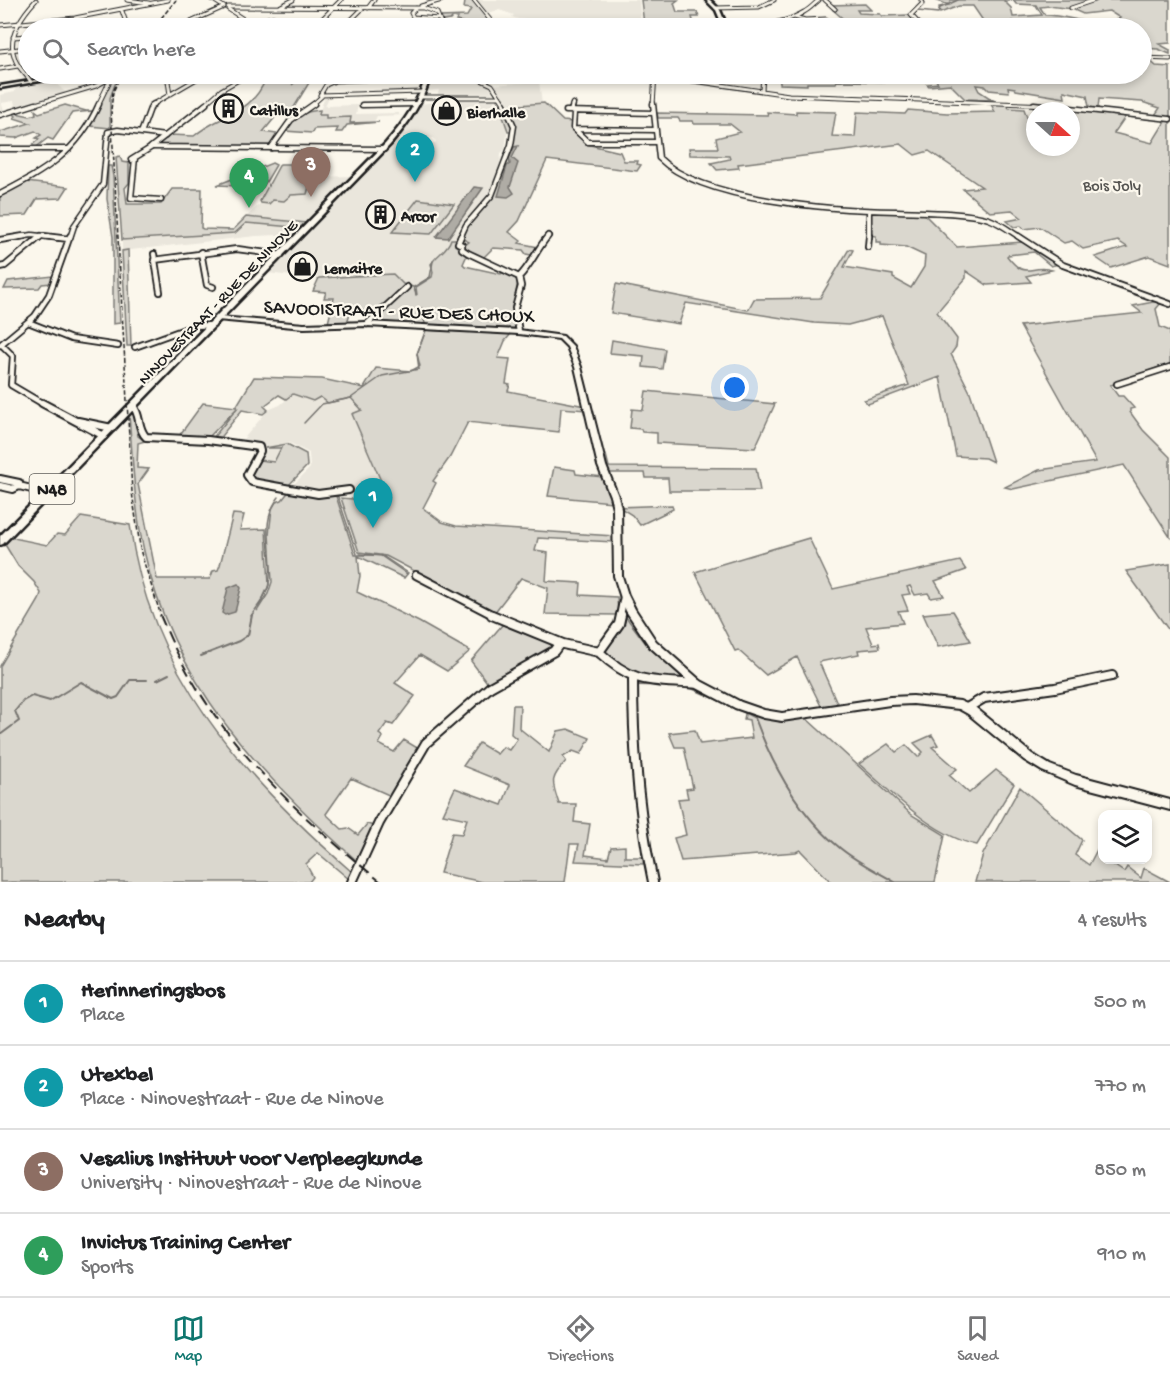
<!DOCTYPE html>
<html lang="en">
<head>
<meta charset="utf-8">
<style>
	body { margin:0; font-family:"Gochi Hand",sans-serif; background:#f6f6f6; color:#202124 }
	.controls { position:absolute; right:18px; bottom:18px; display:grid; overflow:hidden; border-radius:12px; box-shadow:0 3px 9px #0003 }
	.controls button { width:54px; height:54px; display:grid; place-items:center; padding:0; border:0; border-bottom:2px solid #e0e0e0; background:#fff; color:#202124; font:30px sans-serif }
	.compass { position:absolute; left:1026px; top:102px; width:54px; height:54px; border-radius:50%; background:#fff; box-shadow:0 3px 9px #0003; rotate:111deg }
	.you { position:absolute; left:735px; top:388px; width:21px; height:21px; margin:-15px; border:4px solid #fff; border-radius:50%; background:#1a73e8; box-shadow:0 0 0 9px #1a73e833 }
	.badge { display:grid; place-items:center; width:39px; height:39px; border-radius:50%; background:#0f766e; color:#fff; font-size:20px; font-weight:700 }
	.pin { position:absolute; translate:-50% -50px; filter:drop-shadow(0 2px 3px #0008) }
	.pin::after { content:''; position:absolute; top:32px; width:21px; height:18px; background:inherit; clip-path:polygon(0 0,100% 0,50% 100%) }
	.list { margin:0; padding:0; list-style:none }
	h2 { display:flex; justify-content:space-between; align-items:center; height:78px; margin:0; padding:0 24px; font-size:26px }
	h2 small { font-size:20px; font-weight:400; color:#757577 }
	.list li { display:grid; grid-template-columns:39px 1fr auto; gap:18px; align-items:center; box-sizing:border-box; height:84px; padding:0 24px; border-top:2px solid #e0e0e0 }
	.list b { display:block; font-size:22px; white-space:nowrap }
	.list p { margin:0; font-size:20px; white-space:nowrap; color:#757577 }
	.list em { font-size:20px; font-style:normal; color:#757577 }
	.icon { flex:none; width:33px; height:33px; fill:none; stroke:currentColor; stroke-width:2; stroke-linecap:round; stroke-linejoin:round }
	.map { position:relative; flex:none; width:1170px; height:882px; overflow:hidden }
	.search { position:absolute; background:#fff; box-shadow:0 3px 9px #0003; left:18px; right:18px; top:18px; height:66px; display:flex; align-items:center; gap:15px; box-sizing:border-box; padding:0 21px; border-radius:33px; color:#757577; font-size:22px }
	.sheet { height:414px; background:#fff }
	nav { display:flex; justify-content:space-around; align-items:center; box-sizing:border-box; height:84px; border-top:2px solid #e0e0e0; background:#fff; font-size:16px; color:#757577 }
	nav a { display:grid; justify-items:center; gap:3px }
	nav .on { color:#0f766e }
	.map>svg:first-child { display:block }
	.built { fill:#eae6dc }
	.green { fill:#dad7ce; stroke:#7b7a75; stroke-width:1.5; fill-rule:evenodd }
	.water { fill:#afaca5; stroke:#74726e; stroke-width:1.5 }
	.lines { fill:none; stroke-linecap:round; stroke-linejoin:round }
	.stream-far1 { stroke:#74726e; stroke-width:1.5 }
	.stream { stroke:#74726e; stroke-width:2 }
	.minor-far4-casing { stroke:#1c1c1c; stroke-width:5 }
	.minor-far3-casing { stroke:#1c1c1c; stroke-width:7 }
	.minor-far2-casing { stroke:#1c1c1c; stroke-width:8 }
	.minor-far1-casing { stroke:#1c1c1c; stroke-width:10 }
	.minor-casing { stroke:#1c1c1c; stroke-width:12 }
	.tertiary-far1-casing { stroke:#1c1c1c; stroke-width:5 }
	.tertiary-casing { stroke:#1c1c1c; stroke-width:7 }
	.secondary-casing { stroke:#1c1c1c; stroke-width:4 }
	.primary-casing { stroke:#1c1c1c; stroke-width:5 }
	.minor-far4 { stroke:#fbf7ec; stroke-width:3 }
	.minor-far3 { stroke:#fbf7ec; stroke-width:4 }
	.minor-far2 { stroke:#fbf7ec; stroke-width:4.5 }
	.minor-far1 { stroke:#fbf7ec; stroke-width:6 }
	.minor { stroke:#fbf7ec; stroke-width:8 }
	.tertiary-far1 { stroke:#fbf7ec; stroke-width:3 }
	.tertiary { stroke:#fbf7ec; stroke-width:4 }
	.secondary { fill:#fbf7ec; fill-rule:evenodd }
	.primary { fill:#fbf7ec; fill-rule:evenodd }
	.rail-far1 { stroke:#1c1c1c; stroke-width:1.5; stroke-dasharray:4.5 2; stroke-linecap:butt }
	.rail { stroke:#1c1c1c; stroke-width:2; stroke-dasharray:12 6; stroke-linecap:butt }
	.labels { text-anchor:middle; stroke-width:4.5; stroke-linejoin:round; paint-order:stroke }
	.far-poi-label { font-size:16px; font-weight:bold; fill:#1c1c1c; stroke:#fbf7ec; text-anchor:start }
	.far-park-label { font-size:16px; fill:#555451; stroke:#fbf7ec }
	.far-street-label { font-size:16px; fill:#1c1c1c; stroke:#fbf7ec }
	.shield { fill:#fbf7ec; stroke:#5f5e5a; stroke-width:1.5 }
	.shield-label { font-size:18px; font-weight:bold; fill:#1c1c1c }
	.street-label { font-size:20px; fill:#1c1c1c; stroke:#fbf7ec }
</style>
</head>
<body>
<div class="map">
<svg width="1170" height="882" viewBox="0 0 1170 882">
	<rect width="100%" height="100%" fill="#fbf7ec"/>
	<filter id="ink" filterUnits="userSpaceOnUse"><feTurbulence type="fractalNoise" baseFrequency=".0167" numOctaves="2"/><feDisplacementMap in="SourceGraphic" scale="12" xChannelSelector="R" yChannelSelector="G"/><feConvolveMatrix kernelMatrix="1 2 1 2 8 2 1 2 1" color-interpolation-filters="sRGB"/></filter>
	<g filter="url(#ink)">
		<path class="built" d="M 476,0 L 639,0 L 641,24 L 552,25 L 552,21 L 539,21 L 536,25 L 537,21 L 518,19 L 512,17 L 514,15 L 499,10 L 487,13 Z
			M 659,74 L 749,74 L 761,76 L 760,87 Z
			M 52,79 L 67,94 L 16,110 L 14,101 L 1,103 L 5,113 L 0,115 L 0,95 L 15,92 L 14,86 Z
			M 479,81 L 489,86 L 494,96 L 437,96 L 439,90 L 426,91 L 431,84 Z
			M 539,81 L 542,104 L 510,105 L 494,85 Z
			M 325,97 L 329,97 L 325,106 L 358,105 L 356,114 L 399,113 L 399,115 L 407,115 L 377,116 L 374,122 L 349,123 L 350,117 L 325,118 L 318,116 Z
			M 443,98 L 493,99 L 506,123 L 507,135 L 505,149 L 501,153 L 500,164 L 489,194 L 459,227 L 457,238 L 431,261 L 429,276 L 411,288 L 403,284 L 393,274 L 307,278 L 268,273 L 395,141 L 435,143 L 436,141 L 433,138 L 399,136 L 418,104 L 440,102 Z
			M 354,176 L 308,223 L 246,217 L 261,203 L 269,204 L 273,200 L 284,201 L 291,195 L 306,194 L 309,187 L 313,186 L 317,177 Z
			M 246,223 L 303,228 L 298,234 L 256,236 L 122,251 L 122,240 L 234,233 Z
			M 293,394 L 313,401 L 320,397 L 334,400 L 351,398 L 363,410 L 352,415 L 381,482 L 351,491 L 323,493 L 291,487 L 310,468 L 309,453 L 290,443 L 267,448 L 281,448 L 274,462 L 259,460 L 265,448 L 240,443 L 268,410 L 280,405 Z"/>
		<path class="green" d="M 462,0 L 473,0 L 493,26 L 446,27 L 444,23 L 454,26 L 461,22 L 456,21 L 458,18 L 453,17 L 450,20 L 443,21 L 441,17 L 467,16 L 471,9 L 464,8 L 465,2 Z
			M 641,0 L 678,0 L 674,3 L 677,12 L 697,12 L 699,17 L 692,17 L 694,24 L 644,24 Z
			M 935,0 L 1003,0 L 1011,8 L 1013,17 L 1042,15 L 1036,5 L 1016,4 L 1013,0 L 1004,0 L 1170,0 L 1170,43 L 1159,44 L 1170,50 L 1170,54 L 1158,49 L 1142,48 L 1142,28 L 1015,27 L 1012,23 L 1013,28 L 988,28 L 973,6 L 959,6 L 940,13 L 939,7 L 949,5 ZM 1049,6 L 1072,9 L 1083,14 L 1109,11 L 1120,18 C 1094,30 1072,15 1045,15 L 1040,7 Z
			M 865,4 L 871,10 L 857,10 L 859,13 L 880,14 L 882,16 L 909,15 L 916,22 L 894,23 L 895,26 L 869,26 L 865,22 L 848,23 L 833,10 L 837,9 L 831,5 Z
			M 1142,59 L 1148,59 L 1156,66 L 1170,67 L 1170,118 L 1155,115 L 1160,108 L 1142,102 L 1099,99 L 1098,108 L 1089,107 L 1087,96 L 1064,91 L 1065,98 L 1016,90 L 1015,88 L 1008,87 L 1009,92 L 989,90 L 985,86 L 976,85 L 979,91 L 993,100 L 965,99 L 950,84 L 929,86 L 927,84 L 938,83 L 934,77 L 921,77 L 919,74 L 909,74 L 912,82 L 837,81 L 836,83 L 807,83 L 807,85 L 780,84 L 779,74 L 1142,74 Z
			M 115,74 L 119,74 L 110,98 L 110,128 L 90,126 Z
			M 303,74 L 322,74 L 310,81 L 293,109 L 277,115 L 263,132 L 277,134 L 269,147 L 156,147 L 155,144 L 169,135 L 194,136 C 221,113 252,115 266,78 L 245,77 L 248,75 L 300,75 L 292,85 Z
			M 503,98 L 507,106 L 544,103 L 563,121 L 573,122 L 573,129 L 586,144 L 620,152 L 624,161 L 638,161 L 637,164 L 641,165 L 637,171 L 547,160 L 519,221 L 509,232 L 521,241 L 519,243 L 538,247 L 531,255 L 526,254 L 523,250 L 493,248 L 483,258 L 469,253 L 463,247 L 469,242 L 463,239 L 467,227 L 493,196 L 513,146 L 513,131 L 508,131 L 497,99 Z
			M 990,102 L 1006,103 L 1009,108 L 1024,109 L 1027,117 L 1035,118 L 1035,147 L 1071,147 L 1071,111 L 1035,111 L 1033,105 L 1128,113 L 1114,133 L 1152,143 L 1166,120 L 1170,121 L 1170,264 L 1149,256 L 1111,268 L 1095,257 L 1127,247 L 1118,241 L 1083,249 L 1072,241 L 1064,243 L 1040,227 L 1024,229 L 1021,226 L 1014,227 L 1007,221 L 1022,218 L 1012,210 L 990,212 L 963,189 L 982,187 L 929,151 L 915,155 L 901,144 L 747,163 L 738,164 L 739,168 L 717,170 L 711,163 L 730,159 L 729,156 L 690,155 L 689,148 L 718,148 L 716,138 L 740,132 L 730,124 L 694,124 L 693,121 L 680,121 L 678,118 L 658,118 L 657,113 L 768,115 L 767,112 L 796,114 L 796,111 L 836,112 L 832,136 L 855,137 L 857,112 L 905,114 L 908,110 L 947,113 L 995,112 Z
			M 65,105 L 86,111 L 93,111 L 72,113 L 53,140 L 48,138 L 35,148 L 29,148 L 39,139 L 36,138 L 41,135 L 35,131 L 16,138 L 0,137 L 0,132 L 30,123 L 14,118 L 16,116 L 12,112 L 19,110 L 21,111 L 16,113 L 30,116 L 36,114 L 35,110 L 39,113 Z
			M 320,110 L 319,115 L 326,115 L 326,118 L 351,117 L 350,123 L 379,122 L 347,125 L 342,132 L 336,132 L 338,128 L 314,129 L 312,133 L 285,131 C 295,118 303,111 320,110 Z
			M 120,156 L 122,162 L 129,163 L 129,183 L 125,188 L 127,204 L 161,204 L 172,189 L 202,189 L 201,228 L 203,229 L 233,230 L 246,217 L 308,223 L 303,228 L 246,223 L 235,233 L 122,240 L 116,157 Z
			M 272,163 L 276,165 L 263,187 L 217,185 Z
			M 280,164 L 300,164 L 295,176 L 317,177 L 313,187 L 309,187 L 307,194 L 291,195 L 284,201 L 273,200 L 269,204 L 261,203 L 260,201 Z
			M 108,166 L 111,166 L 113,176 L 120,323 L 113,324 L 113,237 L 107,199 Z
			M 26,182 L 68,187 L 61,198 L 37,199 L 27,215 L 0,216 L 0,196 Z
			M 418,199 L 454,204 L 431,234 L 392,232 Z
			M 874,212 L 961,216 L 925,215 L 957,247 L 1023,242 L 1059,264 L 1051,266 L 1034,252 L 1008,255 L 1007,256 C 1027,282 1030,263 1052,270 L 1026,276 L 1031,282 L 987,285 L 966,271 L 966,278 L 937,312 L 957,339 L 956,347 L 951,354 L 970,392 L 993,462 L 985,458 L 956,456 L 940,377 L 868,404 L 864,400 L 909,385 L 882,316 L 848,325 L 814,323 L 686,303 L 679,324 L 611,313 L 616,284 L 748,310 L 754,299 L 820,298 L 849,249 L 853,250 L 844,267 L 893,275 L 893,278 L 911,288 L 924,267 L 925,256 L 906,247 L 881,245 L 881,242 L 876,242 L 876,236 L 870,235 L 871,213 Z
			M 451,239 L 458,239 L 455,245 L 467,255 L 463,264 L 465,266 L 501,274 L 505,270 L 518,281 L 514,303 L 515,328 L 476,329 L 369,322 L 386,305 L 382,304 L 374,311 L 351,311 L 347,322 L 328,323 L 334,298 L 324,298 L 326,292 L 313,291 L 319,278 L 393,274 L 403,284 L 413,287 L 417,295 L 416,287 L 432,277 L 433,272 L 431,264 C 437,254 448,250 451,239 Z
			M 128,250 L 131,346 L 127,346 L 122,251 Z
			M 53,276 L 52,283 L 42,284 L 39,288 L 4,289 L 8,281 Z
			M 1158,301 L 1161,303 L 1156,309 L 1160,327 L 1170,331 L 1170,367 L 1159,367 L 1124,382 L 1110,385 L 1118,396 L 1123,396 L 1134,408 L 1130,409 L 1130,412 L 1143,430 L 1170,457 L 1170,537 L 1124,465 L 1013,489 L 1005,487 L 1039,470 L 1096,462 L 1020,326 L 1142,313 L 1133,306 Z
			M 426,330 L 511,334 L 505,341 L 498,358 L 510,359 L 506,384 L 510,385 L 508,391 L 585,406 L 586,410 L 561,408 L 559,432 L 468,422 L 450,457 L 433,481 L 436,483 L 423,508 L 442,522 L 456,526 L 614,536 L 614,542 L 538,538 L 535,551 L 548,553 L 546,581 L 581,583 L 580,595 L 617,597 L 618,615 L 545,614 L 548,588 L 521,578 L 494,613 L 386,556 L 359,552 L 341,498 L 365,500 L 371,485 L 381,481 L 352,414 L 362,410 L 351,398 L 328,403 L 320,397 L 313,401 L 293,394 L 286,399 L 279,395 L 264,406 L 268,410 L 263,414 L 242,410 L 218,440 L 212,439 L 238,407 L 207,439 L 179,436 L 203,403 L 236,407 L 254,377 L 322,379 L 364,388 L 376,368 L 411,371 L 420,366 L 417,354 Z
			M 612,340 L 665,349 L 662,369 L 643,367 L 644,356 L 610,353 Z
			M 646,391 L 775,404 L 755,448 L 657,443 L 657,433 L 642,432 L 641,429 L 630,428 L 632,409 L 643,410 Z
			M 133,411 L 138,436 L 145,441 L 138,443 L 137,468 L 149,469 L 138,484 L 157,579 L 210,579 L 213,571 L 218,570 L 220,565 L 233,514 L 244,515 L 240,530 L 266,529 L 269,585 L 257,611 L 268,594 L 272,582 L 269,534 L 272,509 L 276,502 L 282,500 L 290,490 L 319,497 L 336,496 L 355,555 L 381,555 L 408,573 L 404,578 L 358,556 L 360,576 L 357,592 L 419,622 L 470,651 L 447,671 L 420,655 L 395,683 L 415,696 L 393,725 L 387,723 L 379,734 L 383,737 L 379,744 L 394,752 L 404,740 L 419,749 L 391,796 L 351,778 L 326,814 L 342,829 L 348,828 L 358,835 L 367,824 L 374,826 L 356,860 C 259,774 173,683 144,551 C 134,507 133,460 129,415 Z
			M 287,444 L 306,454 L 307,466 L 288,486 L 255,482 L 250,476 L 259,460 L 274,462 L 281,448 L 265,448 Z
			M 602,455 L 606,455 L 609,467 L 756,468 L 760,491 L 669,491 L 668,478 L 646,478 L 645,473 L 608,473 Z
			M 554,467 L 575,470 L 576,474 L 603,477 L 612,502 L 548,496 Z
			M 672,505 L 673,509 L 640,525 L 632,515 L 619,507 Z
			M 81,517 L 130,525 C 149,672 244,778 352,872 L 350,880 L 318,853 L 306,864 L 313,877 L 309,882 L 0,882 L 0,666 L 39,600 L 41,593 L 34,582 L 18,566 L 4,543 L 9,537 L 47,545 L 57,534 L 65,535 Z
			M 809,538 L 833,589 L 960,561 L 966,570 L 935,581 L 944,596 L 931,598 L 928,593 L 915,595 L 910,586 L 907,587 L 910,594 L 902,595 L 908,610 L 898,611 L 903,623 L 866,627 L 873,644 L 879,643 L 880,648 L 858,650 L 859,654 L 819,662 L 838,705 L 822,708 L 797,657 L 766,675 L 738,650 L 735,651 L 695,572 Z
			M 1170,564 L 1170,632 L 1126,571 Z
			M 953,611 L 971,641 L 938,647 L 923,614 Z
			M 626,617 L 647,645 L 683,678 L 682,681 L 630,675 L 605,653 C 608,638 624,633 626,617 Z
			M 503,624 L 548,641 L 553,646 L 552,649 L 489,685 L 471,661 Z
			M 513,705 L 520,705 L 519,728 L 549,752 L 558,731 L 568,729 L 590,738 L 581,754 L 573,751 L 563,757 L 566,761 C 549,780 552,782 559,804 L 576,804 L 574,822 L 590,824 L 585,855 L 608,858 L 611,847 L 625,846 L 625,857 L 644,857 L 643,864 L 575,861 L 579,844 L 570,844 L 565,882 L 483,882 L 440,873 L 452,833 L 462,834 L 467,819 L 443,814 L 455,788 L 502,805 L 510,785 L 463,766 L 479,743 L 497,754 L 503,747 L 509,750 L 517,739 L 511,734 Z
			M 746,710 L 780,722 L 806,718 L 912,815 L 945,835 L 935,882 L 831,882 L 800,850 L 796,852 L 681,861 L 674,838 L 686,835 L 678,799 L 688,798 L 686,789 L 693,788 L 684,747 L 675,747 L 669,733 L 695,730 L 700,744 L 752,738 L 749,720 L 744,719 Z
			M 932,735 L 938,745 L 932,747 L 957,769 L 949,775 L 969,793 L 996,770 L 1014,784 L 977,845 C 933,836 892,793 859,764 L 888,744 L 896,752 L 906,745 L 918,757 L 923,752 L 914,743 Z
			M 1020,787 L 1082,840 L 1075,855 L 1089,865 L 1098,848 L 1102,851 L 1102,860 L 1110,860 L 1109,862 L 1124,872 L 1127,867 L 1141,878 L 1144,868 L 1170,882 L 975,882 L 983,854 Z"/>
		<path class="water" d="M 518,146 L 512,158 L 518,163 L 510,187 L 514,193 L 508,197 L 498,196 L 507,166 L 510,164 L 509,158 L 514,147 Z
			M 474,187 L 483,188 L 448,238 L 436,237 Z
			M 238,584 L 241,588 L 235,612 L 225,615 L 222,613 L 228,588 Z"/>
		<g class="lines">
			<path class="stream-far1" d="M 915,13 L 918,11 L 938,13 L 940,8 L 958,0
				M 464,74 L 480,81
				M 492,88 L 497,97
				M 416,295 L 414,287 L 430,277 L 433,261
				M 422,308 L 425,324
				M 304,423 L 322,404 L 351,398 L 382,376 L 419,369 L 417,354 L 426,329
				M 337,494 L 357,554
				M 360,554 L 381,556 L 407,574
				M 251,616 C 257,607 265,598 268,588 C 277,556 256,526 279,497"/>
			<path class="stream" d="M 566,650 L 581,652
				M 589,653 L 599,658
				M 201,656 L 239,641 L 248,635 L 252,615
				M 157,680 L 169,674
				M 638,685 L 678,686
				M 689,687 L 734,707
				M 738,709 L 755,718 C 773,767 799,815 840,848 C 857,862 876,871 895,882
				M 0,735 L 19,721 L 15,711 L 23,701 L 32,696 L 50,701 L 81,682 L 113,699 L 118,697 L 130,680 L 147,680"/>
			<defs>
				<path id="minor-far4" d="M 127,0 L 149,3
					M 474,0 L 495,26 L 492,27
					M 825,0 L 835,9
					M 921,0 L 923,3 L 911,15 L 923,28
					M 281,6 L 293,0
					M 421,6 L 442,0
					M 228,7 L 423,8 L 437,13 L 443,28
					M 368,8 L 374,0
					M 416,8 L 411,13 L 413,17 L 439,19
					M 716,8 L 759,7 L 774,0
					M 1071,8 L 1095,0
					M 122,11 L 128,28
					M 794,17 L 805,20 L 826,19
					M 248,23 L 273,17
					M 1012,23 L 1014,28
					M 0,25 L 75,18 L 168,0
					M 721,25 C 748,27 781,26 804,12 C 810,9 814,4 819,0
					M 344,27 L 362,9
					M 94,28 L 128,27
					M 177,28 L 222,8
					M 13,37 L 28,36
					M 0,51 L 28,48
					M 1142,58 L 1170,59
					M 0,69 L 18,66
					M 167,74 L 170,95
					M 247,74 L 291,74
					M 338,74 L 332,81 L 428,77
					M 468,74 L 492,85 L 505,105
					M 141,75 L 145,74
					M 335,81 L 326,85 L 320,95 L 422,92
					M 762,90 L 763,74
					M 419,97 L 500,97
					M 32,105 L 96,86 L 109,79
					M 98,105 L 113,74
					M 152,105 L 205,74
					M 312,105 L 322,96
					M 362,105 L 416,104
					M 572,105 L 573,103
					M 653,105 L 655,74"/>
				<path id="minor-far3" d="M 573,104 L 571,111 L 574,113 L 573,128 L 588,142 L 657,142
					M 653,104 L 659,158 C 703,202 836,210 897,211 C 920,212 969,212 989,219 C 1000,223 1010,231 1021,238
					M 362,105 L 416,104
					M 566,111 L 654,113
					M 0,115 L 36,104
					M 575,129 L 656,130
					M 141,133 L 151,106 L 154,104
					M 271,148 L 291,120 L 314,104
					M 0,149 L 69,149
					M 135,158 L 131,198 L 161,200
					M 131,160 L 152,147
					M 0,194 C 46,170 77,153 99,104
					M 14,238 L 32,235 L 58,238
					M 39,238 L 41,236
					M 70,238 L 74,226 L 103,184 L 108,132 L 118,130 L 165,136
					M 460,238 L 466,225 L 492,195 L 511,145 L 514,126 L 504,104
					M 547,238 L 548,236
					M 869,238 L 869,212"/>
				<path id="minor-far2" d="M 44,236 L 69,239
					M 461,236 L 458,243 L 462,245
					M 1018,236 L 1063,265 L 1170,304
					M 0,240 L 24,236
					M 462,245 L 462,249 L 468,253 L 519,277 L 521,286 L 515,308 L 519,332
					M 868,247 L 869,236
					M 201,252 L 207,285 L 213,287
					M 154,254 L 160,292
					M 154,260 L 237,249 L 281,255
					M 0,267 L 5,266 L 41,236
					M 519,277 C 531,265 537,249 548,236
					M 28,322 L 71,339 L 118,346
					M 367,324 L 407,287
					M 1,344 L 13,356 L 11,385 L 45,405
					M 0,345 L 35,316 L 49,295 L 70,236
					M 135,347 L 193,326 L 213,325
					M 1117,384 L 1170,367"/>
				<path id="minor-far1" d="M 42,403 L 104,436
					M 133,406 C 141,415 137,428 146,437 L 208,440 L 259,447 L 260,451 L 247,475 L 252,482 L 318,494 L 349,490
					M 78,421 L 112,428
					M 0,479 L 19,483 L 19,486
					M 0,486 L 13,489 L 19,486 L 48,493
					M 416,575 L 495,616
					M 620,616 L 624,596"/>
				<path id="minor" d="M 492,615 L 563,644 L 599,652
					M 599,652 C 635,686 653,680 698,684
					M 599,652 L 619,624 L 621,615
					M 633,679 C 633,745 639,818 653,882
					M 967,708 L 984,698 L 1055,688 L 1112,676
					M 352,882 L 379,823 L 426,743 L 490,687 L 554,651 L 560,643"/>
				<path id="tertiary-far1" d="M 213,0 L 224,7
					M 228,9 L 257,28
					M 324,28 L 321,20 L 341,0
					M 646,74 L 789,95 L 1050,105
					M 31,82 C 26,74 18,68 15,59 C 6,37 22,15 36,0
					M 204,105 L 221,90 L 249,74"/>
				<path id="tertiary" d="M 206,104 L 151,147 L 384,149
					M 1034,104 L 1170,119"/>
				<path id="secondary" d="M 219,317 L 304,324 L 367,322 L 519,330 L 563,336 L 573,346 L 581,367 L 606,466 L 618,496 L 621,508 L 622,576 L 628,595 L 635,609 L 656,641 L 701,681 L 741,702 L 764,710 L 782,713 L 890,697 L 913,696 L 960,701 L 976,708 L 1032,754 L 1050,765 L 1076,775 L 1170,800 L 1170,810 L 1075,785 L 1042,771 L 1024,760 L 968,714 L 959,709 L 913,704 L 890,705 L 782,721 L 764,718 L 735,708 L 695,687 L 650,647 L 626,611 L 620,595 L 614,576 L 613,508 L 610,496 L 598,466 L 575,367 L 567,347 L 559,339 L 519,334 L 367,326 L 304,328 L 217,320 L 216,319 L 217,318 Z"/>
				<path id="primary" d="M 706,0 L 710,0 L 720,10 L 725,22 L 722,26 L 579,28 L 466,28 L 468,27 L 498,25 L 573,26 L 720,24 L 721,22 L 716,10 Z
					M 321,27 L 393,27 L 395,28 L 320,28 Z
					M 73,74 L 80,74 L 0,88 L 0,86 Z
					M 427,74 L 431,74 C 424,101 408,124 390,145 L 3,544 L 0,545 L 0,536 L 386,143 C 404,122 419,101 427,74 Z"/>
			</defs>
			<use href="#minor-far4" class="minor-far4-casing"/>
			<use href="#minor-far3" class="minor-far3-casing"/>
			<use href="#minor-far2" class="minor-far2-casing"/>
			<use href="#minor-far1" class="minor-far1-casing"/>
			<use href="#minor" class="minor-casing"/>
			<use href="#tertiary-far1" class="tertiary-far1-casing"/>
			<use href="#tertiary" class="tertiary-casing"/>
			<use href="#secondary" class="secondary-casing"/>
			<use href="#primary" class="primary-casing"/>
			<use href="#minor-far4" class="minor-far4"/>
			<use href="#minor-far3" class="minor-far3"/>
			<use href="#minor-far2" class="minor-far2"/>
			<use href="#minor-far1" class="minor-far1"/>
			<use href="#minor" class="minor"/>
			<use href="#tertiary-far1" class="tertiary-far1"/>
			<use href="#tertiary" class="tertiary"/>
			<use href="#secondary" class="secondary"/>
			<use href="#primary" class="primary"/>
			<path class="rail-far1" d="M 153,28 L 176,0
				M 121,74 L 113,92 L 111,110 L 132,492 L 141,553 L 161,616"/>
			<path class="rail" d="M 160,615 C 167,631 174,648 183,664 C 231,753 304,820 381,882"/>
		</g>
	</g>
	<defs>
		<symbol id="building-ring" viewBox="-11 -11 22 22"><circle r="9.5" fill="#fbf7ec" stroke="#1c1c1c" stroke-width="1.5"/><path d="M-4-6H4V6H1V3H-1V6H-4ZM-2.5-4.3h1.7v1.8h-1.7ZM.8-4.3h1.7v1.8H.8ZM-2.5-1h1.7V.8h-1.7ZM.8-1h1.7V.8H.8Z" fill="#1c1c1c"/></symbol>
		<symbol id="shop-ring" viewBox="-11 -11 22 22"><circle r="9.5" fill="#fbf7ec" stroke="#1c1c1c" stroke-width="1.5"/><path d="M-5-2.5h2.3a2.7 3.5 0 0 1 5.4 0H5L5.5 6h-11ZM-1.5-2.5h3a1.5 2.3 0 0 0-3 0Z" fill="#1c1c1c"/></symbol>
	</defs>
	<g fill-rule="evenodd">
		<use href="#building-ring" x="212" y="92" width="33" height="33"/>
		<use href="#shop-ring" x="430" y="94" width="33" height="33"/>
		<use href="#building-ring" x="364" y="198" width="33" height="33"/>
		<use href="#shop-ring" x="286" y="250" width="33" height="33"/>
	</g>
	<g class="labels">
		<g class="far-poi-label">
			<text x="250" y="115">Catillus</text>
			<text x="467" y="117">Bierhalle</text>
			<text x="401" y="221">Arcor</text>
			<text x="324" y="273">Lemaitre</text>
		</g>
		<g class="far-park-label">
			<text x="1112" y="190">Bois Joly</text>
		</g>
		<g class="far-street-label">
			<text transform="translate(217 301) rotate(-46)" y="6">NINOVESTRAAT - RUE DE NINOVE</text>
		</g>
		<rect class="shield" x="29.5" y="474" width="45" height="30" rx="4.5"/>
		<g class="shield-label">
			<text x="52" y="495">N48</text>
		</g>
		<g class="street-label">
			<text transform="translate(399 310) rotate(2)" y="7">SAVOOISTRAAT - RUE DES CHOUX</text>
		</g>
	</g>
</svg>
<div class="controls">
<button><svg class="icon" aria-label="layers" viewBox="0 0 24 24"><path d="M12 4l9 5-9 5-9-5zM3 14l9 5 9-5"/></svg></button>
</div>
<svg class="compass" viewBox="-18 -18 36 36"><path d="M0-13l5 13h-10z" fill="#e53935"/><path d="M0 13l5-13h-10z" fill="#757577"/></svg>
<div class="you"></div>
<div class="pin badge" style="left:373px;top:528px;background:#0f9aa8">1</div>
<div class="pin badge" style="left:415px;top:182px;background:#0f9aa8">2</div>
<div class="pin badge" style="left:311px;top:197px;background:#8d6e63">3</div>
<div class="pin badge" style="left:249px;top:208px;background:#2e9e5b">4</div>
<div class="search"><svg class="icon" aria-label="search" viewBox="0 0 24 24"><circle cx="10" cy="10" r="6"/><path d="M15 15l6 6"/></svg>Search here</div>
</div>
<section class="sheet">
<h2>Nearby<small>4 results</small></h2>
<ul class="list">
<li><span class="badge" style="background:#0f9aa8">1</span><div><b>Herinneringsbos</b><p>Place</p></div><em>500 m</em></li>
<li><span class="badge" style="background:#0f9aa8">2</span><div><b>Utexbel</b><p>Place · Ninovestraat - Rue de Ninove</p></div><em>770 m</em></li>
<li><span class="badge" style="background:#8d6e63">3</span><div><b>Vesalius Instituut voor Verpleegkunde</b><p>University · Ninovestraat - Rue de Ninove</p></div><em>850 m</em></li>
<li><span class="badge" style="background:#2e9e5b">4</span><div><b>Invictus Training Center</b><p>Sports</p></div><em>910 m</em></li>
</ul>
</section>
<nav>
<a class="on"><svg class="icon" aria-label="map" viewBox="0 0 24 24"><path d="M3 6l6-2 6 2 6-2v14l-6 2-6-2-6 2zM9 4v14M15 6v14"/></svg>Map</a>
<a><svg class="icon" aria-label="directions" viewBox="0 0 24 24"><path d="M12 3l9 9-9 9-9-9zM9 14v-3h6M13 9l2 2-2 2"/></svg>Directions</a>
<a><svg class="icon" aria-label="saved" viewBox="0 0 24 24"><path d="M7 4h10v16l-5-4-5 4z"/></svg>Saved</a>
</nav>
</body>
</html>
